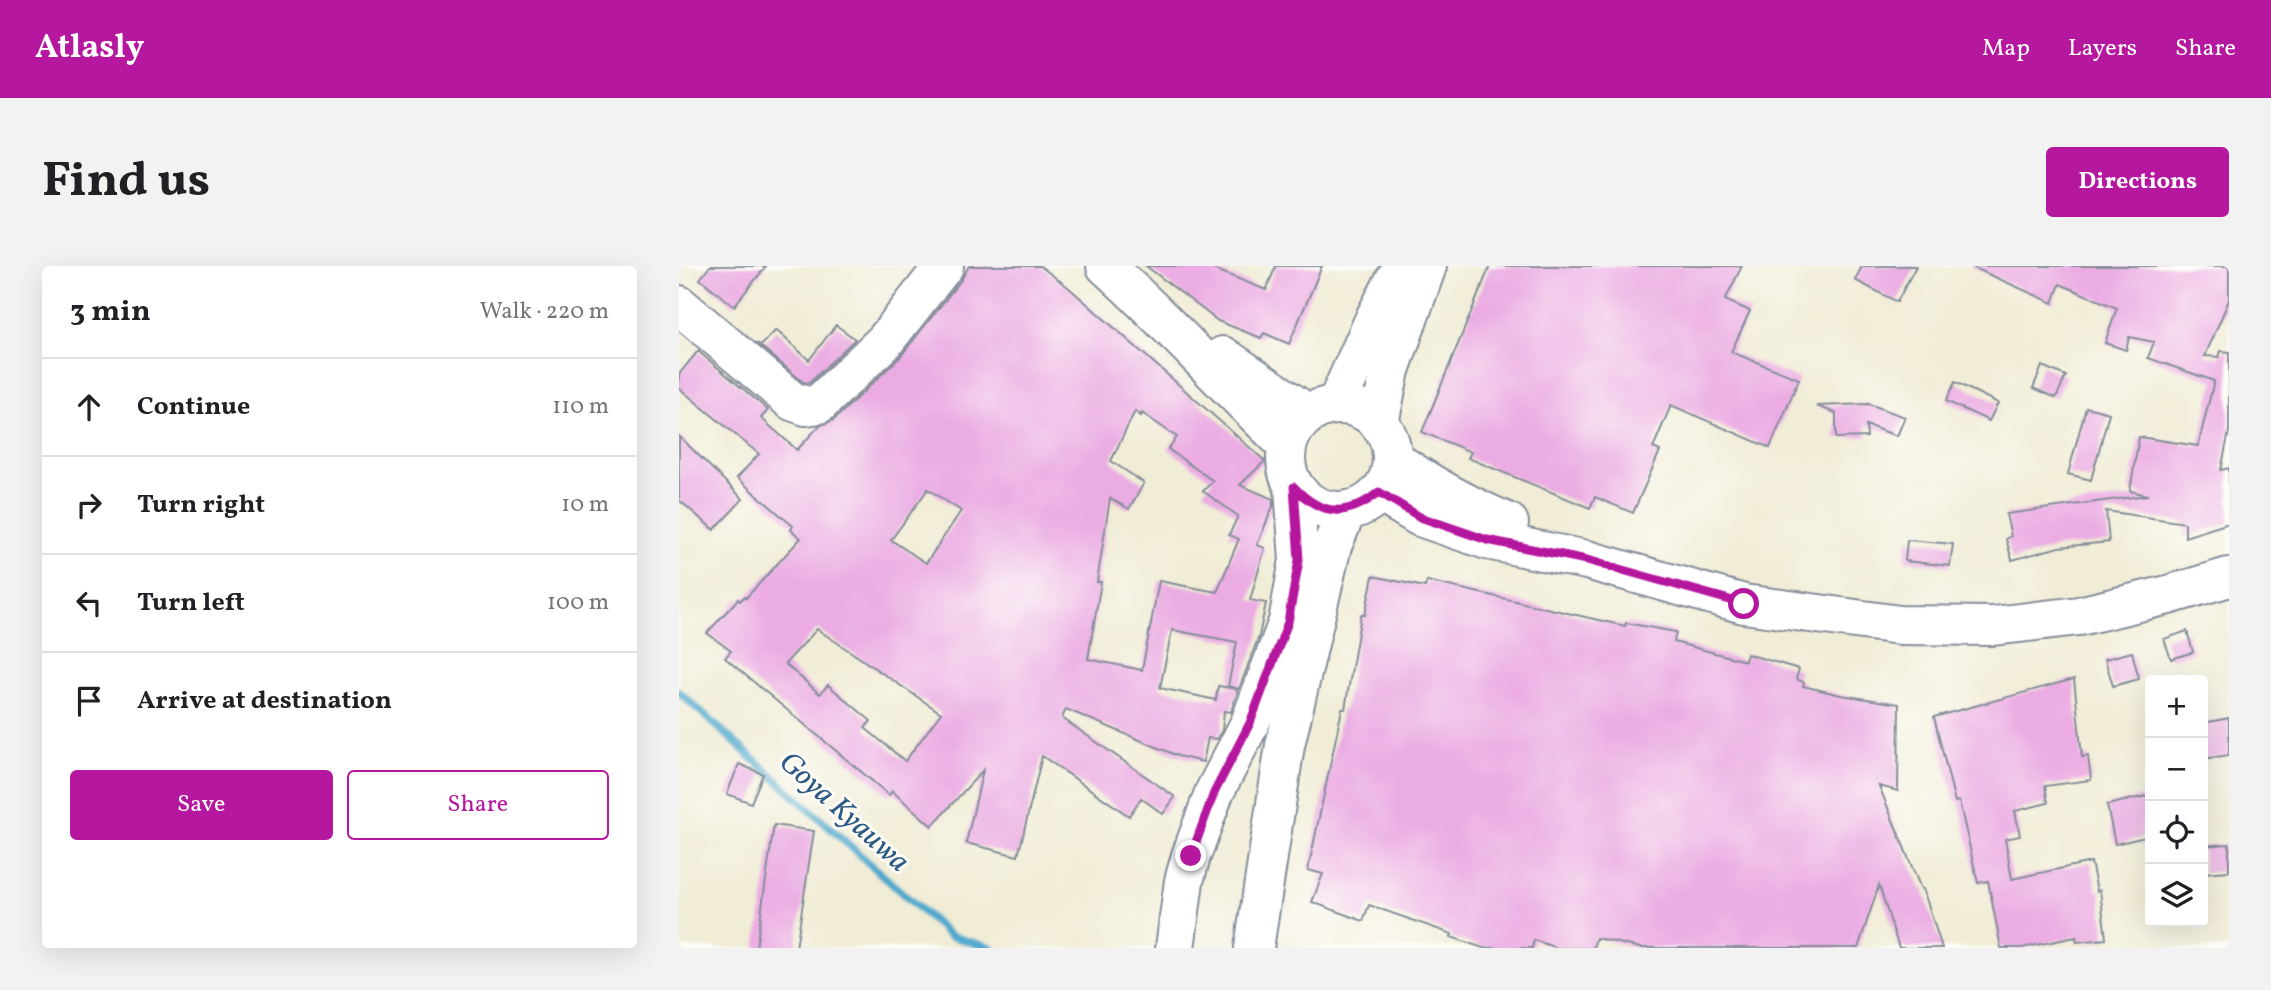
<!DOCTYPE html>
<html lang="en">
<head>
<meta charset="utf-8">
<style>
	body { margin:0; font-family:Vollkorn,serif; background:#f2f2f2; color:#202124 }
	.controls { position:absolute; right:21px; bottom:21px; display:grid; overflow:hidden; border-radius:7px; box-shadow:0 7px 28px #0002 }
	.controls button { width:63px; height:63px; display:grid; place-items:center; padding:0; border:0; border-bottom:2px solid #e0e0e0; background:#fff; color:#202124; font:35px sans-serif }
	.stop { position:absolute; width:21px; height:21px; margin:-16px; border:5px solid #b5179e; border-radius:50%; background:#fff }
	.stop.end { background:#b5179e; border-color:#fff; box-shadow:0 2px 7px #0008 }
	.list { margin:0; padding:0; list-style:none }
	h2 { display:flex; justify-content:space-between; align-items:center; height:91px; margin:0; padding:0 28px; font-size:30px }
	h2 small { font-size:23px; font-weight:400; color:#757577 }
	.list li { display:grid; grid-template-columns:46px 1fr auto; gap:21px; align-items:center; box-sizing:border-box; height:98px; padding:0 28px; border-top:2px solid #e0e0e0 }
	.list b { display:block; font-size:26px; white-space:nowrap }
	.list em { font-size:23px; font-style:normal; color:#757577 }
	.actions { display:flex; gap:14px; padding:21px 28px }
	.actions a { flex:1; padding:16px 0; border:2px solid #b5179e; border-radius:7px; text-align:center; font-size:24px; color:#b5179e }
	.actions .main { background:#b5179e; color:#fff }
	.icon { flex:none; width:38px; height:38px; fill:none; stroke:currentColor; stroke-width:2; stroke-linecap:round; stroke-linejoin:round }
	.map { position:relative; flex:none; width:1550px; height:682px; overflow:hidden; border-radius:7px }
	header { display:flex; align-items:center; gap:42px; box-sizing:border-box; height:98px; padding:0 35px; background:#b5179e; color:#fff }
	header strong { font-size:33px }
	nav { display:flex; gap:38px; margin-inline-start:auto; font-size:24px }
	.intro { display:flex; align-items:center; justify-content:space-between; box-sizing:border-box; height:168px; padding:0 42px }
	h1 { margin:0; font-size:49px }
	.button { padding:18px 32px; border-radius:7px; background:#b5179e; color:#fff; font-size:24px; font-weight:700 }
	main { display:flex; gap:42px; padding:0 42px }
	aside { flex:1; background:#fff; border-radius:7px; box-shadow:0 7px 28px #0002 }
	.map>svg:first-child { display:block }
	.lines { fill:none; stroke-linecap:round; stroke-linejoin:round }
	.stream { stroke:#4fa9cd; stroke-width:8 }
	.building { fill:#ebabe3; fill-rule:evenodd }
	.minor-casing { stroke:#868e9a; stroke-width:42 }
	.major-casing { stroke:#868e9a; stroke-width:42 }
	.minor { stroke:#fff; stroke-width:38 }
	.major { stroke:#fff; stroke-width:38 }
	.route { stroke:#b5179e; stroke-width:9 }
	.labels { text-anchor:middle; stroke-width:6; stroke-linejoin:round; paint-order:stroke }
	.water-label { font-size:30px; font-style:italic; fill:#2d5a85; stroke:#fdfcf7 }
</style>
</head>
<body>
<header>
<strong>Atlasly</strong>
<nav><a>Map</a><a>Layers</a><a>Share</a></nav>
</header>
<div class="intro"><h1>Find us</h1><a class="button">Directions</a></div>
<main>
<aside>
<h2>3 min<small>Walk · 220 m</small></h2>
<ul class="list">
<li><svg class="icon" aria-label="ahead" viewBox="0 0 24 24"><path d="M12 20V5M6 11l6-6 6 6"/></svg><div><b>Continue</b></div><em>110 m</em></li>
<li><svg class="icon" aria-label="right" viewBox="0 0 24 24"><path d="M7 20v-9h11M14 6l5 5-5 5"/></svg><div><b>Turn right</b></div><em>10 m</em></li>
<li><svg class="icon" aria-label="left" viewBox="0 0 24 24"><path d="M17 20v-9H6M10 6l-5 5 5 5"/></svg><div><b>Turn left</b></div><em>100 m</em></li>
<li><svg class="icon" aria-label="arrive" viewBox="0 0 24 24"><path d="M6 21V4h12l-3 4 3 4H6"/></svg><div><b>Arrive at destination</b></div></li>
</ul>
<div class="actions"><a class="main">Save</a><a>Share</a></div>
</aside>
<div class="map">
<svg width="1550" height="682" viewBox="0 0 1550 682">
	<rect width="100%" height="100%" fill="#fdfcf7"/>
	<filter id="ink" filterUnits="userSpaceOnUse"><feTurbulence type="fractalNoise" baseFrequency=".0143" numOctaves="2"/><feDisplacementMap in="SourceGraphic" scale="14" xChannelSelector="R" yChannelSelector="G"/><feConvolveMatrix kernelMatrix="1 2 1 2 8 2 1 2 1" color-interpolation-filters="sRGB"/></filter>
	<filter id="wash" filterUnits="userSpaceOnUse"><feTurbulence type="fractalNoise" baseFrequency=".00686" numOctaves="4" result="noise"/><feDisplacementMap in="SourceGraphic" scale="28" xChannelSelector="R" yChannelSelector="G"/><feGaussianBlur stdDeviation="1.57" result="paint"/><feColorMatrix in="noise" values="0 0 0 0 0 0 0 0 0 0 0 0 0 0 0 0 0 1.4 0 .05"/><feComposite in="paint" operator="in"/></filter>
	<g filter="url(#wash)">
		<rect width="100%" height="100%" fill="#f0ecd5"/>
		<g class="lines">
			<path class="stream" d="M 0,426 L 271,670 L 312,682"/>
		</g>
		<g id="blocks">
			<path class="building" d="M 31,0 L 87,0 L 55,40 L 21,13 Z
				M 290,0 L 361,0 L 389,21 L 586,195 L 561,219 L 594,233 L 594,240 L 578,279 L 586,282 L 571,334 L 587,337 L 580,370 L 560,423 L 549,420 L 558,376 L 493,364 L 481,422 L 537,434 L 539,420 L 559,423 L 552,446 L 545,445 L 543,464 L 538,473 L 529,472 L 524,496 L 499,490 L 387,443 L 383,452 L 496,531 L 484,548 L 462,532 L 450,550 L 363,490 L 339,590 L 287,577 L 304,504 L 253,560 L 213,525 L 210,529 L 46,392 L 52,385 L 28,367 L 59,333 L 61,335 L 65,331 L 67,332 L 122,272 L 112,264 L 114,260 L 58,212 L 80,188 L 0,122 L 0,108 L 19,85 L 89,144 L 82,152 L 118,184 L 140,160 L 155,154 L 221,91 L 282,14 ZM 456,145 L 462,150 L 463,147 L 498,171 L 489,183 L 534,215 L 524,225 L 559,250 L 550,269 L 560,273 L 538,326 L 480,315 L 463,404 L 409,393 L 422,316 L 418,316 L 431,232 L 450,243 L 465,217 L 432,195 ZM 249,223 L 282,245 L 247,297 L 212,274 ZM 138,363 L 262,447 L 226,495 L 186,462 L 192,455 L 149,419 L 141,428 L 106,398 Z
				M 467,0 L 527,0 L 587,24 L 597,0 L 643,0 L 610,78 L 585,67 L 582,72 L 539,55 Z
				M 811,0 L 1063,0 L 1046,34 L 1071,45 L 1052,86 L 1120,113 L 1091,182 L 992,139 L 974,182 L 981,185 L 954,247 L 916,231 L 911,242 L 789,192 L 792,186 L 743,166 Z
				M 1183,0 L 1237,0 L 1218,36 L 1176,14 Z
				M 1291,0 L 1550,0 L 1550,34 L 1526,90 L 1540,91 L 1542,85 L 1550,86 L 1550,166 L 1542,204 L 1550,202 L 1550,257 L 1506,271 L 1506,257 L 1427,245 L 1430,276 L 1380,281 L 1333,294 L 1327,273 L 1332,270 L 1327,248 L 1469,229 L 1451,225 L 1460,171 L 1519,180 L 1535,115 L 1469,92 L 1475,76 L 1450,71 L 1447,84 L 1426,77 L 1438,42 L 1381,18 L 1374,37 Z
				M 157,59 L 176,73 L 130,117 L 124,116 L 78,77 L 82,80 L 97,64 L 130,94 Z
				M 1363,100 L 1387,110 L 1377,132 L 1354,122 Z
				M 1276,116 L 1319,137 L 1310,155 L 1267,135 Z
				M 1190,138 L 1226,151 L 1218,170 L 1187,159 L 1188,171 L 1157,172 L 1157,147 L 1137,140 Z
				M 1407,141 L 1430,147 L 1412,214 L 1389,208 Z
				M 0,170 L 64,233 L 35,264 L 0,234 Z
				M 1228,274 L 1274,278 L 1271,300 L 1226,295 Z
				M 694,310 L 746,321 L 748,315 L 946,360 L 947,357 L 997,366 L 995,376 L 1066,395 L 1068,388 L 1120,403 L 1117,413 L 1125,416 L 1124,420 L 1162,429 L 1220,438 L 1219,525 L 1200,520 L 1242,623 L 1244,623 L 1263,682 L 1220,682 L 1200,619 L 1179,682 L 961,682 L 917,672 L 914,682 L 878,682 L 855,674 L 853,682 L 804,682 L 772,671 L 773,668 L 690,639 L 684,655 L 633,636 L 644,608 L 629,604 L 663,443 L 666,443 L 682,349 L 686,349 Z
				M 1508,365 L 1514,386 L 1492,393 L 1485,373 Z
				M 1453,386 L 1460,413 L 1434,420 L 1426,393 Z
				M 1395,413 L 1403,491 L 1409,490 L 1412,514 L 1366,520 L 1369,537 L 1336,545 L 1341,570 L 1326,573 L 1333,613 L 1412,596 L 1418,625 L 1421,624 L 1427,673 L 1398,676 L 1397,671 L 1343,682 L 1322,682 L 1309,615 L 1299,617 L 1280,535 L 1276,536 L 1255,451 Z
				M 1550,452 L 1550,489 L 1524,493 L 1524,457 Z
				M 60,498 L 84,508 L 72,537 L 48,528 Z
				M 1471,529 L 1471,570 L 1436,578 L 1428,539 Z
				M 95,559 L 135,565 L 117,682 L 77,682 Z
				M 1550,578 L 1550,605 L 1524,607 L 1524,580 Z"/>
		</g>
	</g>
	<g filter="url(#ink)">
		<use href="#blocks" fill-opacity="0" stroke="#868e9a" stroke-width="2"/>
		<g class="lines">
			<defs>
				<path id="minor" d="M 0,39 L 113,135 L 127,140 L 140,138 L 206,75 L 265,0"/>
				<path id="major" d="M 427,0 C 490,57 546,120 608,179
					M 544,90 L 629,148
					M 657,139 L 696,52 L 723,0
					M607 192a53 53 0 1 1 106 0a53 53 0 1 1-106 0Z
					M 700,157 L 711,104 L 748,0
					M 713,192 C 750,219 788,239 830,257
					M 700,226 L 741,251 L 808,274 L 908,294 L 1065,338 L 1221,359 L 1314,360 L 1400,350 L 1489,329 L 1550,311
					M 496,682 L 505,615 L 512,590 L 535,527 L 571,457 L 609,356 L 620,294 L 615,221
					M 575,682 L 606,479 L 653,280 L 668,244"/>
			</defs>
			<use href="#minor" class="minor-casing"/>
			<use href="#major" class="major-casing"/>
			<use href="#minor" class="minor"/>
			<use href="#major" class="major"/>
		</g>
	</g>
	<g class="lines" filter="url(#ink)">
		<path class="route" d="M 512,590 L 535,527 L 571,457 L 609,356 L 620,294 L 615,221 C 643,251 669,251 700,226 L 741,251 L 808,274 L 908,294 L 1065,338"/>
	</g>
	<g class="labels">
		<g class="water-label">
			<text transform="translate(166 545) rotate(42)" y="10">Goya Kyauwa</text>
		</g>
	</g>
</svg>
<div class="controls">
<button>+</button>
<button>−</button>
<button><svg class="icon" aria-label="locate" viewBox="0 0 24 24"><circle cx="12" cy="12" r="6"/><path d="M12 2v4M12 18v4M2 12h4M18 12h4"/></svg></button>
<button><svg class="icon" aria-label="layers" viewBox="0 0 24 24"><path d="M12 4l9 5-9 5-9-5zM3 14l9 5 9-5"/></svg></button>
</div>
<div class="stop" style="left:1065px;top:338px"></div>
<div class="stop end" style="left:512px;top:590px"></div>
</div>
</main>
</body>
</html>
